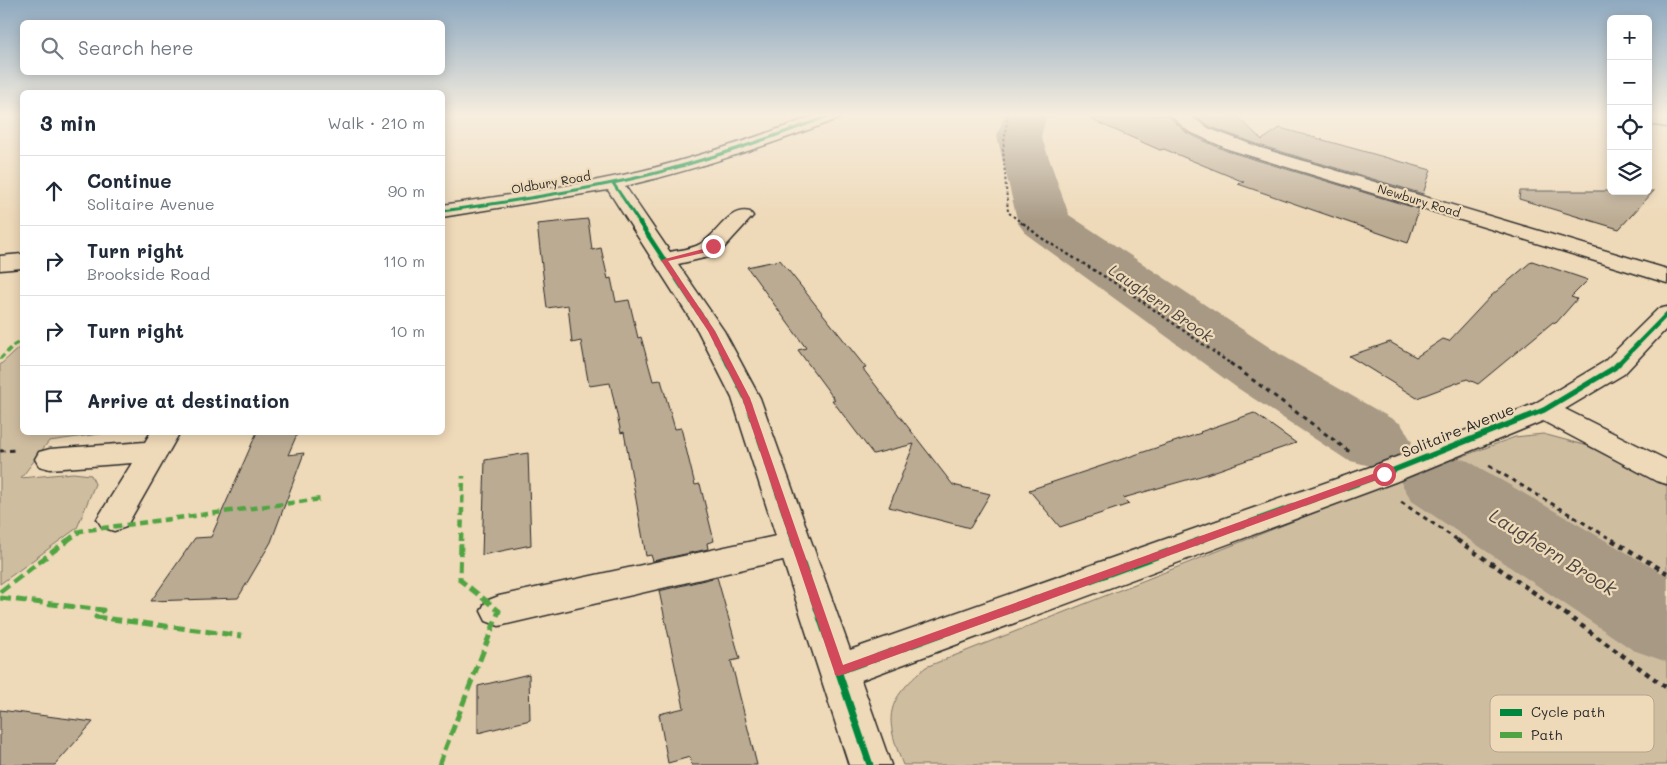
<!DOCTYPE html>
<html lang="en">
<head>
<meta charset="utf-8">
<style>
	body { margin:0; font-family:Mali,sans-serif; background:#f2f2f3; color:#1f2937 }
	.controls { position:absolute; right:15px; top:15px; display:grid; overflow:hidden; border-radius:8px; box-shadow:0 2px 12px #0003 }
	.controls button { width:45px; height:45px; display:grid; place-items:center; padding:0; border:0; border-bottom:1px solid #e0e1e3; background:#fff; color:#1f2937; font:25px sans-serif }
	.stop { position:absolute; width:15px; height:15px; margin:-11px; border:4px solid #d1495b; border-radius:50%; background:#fff }
	.stop.end { background:#d1495b; border-color:#fff; box-shadow:0 1px 5px #0008 }
	.list { margin:0; padding:0; list-style:none }
	h2 { display:flex; justify-content:space-between; align-items:center; height:65px; margin:0; padding:0 20px; font-size:21px }
	h2 small { font-size:16px; font-weight:400; color:#747a83 }
	.list li { display:grid; grid-template-columns:32px 1fr auto; gap:15px; align-items:center; box-sizing:border-box; height:70px; padding:0 20px; border-top:1px solid #e0e1e3 }
	.list b { display:block; font-size:19px; white-space:nowrap }
	.list p { margin:0; font-size:16px; white-space:nowrap; color:#747a83 }
	.list em { font-size:16px; font-style:normal; color:#747a83 }
	.icon { flex:none; width:28px; height:28px; fill:none; stroke:currentColor; stroke-width:2; stroke-linecap:round; stroke-linejoin:round }
	.map { position:relative; flex:none; width:1667px; height:765px; overflow:hidden }
	.search { position:absolute; background:#fff; box-shadow:0 2px 12px #0003; left:20px; top:20px; width:425px; height:55px; display:flex; align-items:center; gap:12px; box-sizing:border-box; padding:0 18px; border-radius:8px; color:#747a83; font-size:19px }
	.panel { position:absolute; background:#fff; box-shadow:0 2px 12px #0003; left:20px; top:90px; width:425px; height:345px; border-radius:8px }
	.map>svg:first-child { display:block }
	.green { fill:#cfbda0; stroke:#7d7466 }
	.lines { fill:none; stroke-linecap:round; stroke-linejoin:round }
	.river { fill:#a79984; fill-rule:evenodd }
	.building { fill:#bbab93; stroke:#2b2b2b }
	.minor-casing { stroke:#2b2b2b; stroke-width:3 }
	.path-far3 { stroke:#2b2b2b; stroke-width:2; stroke-dasharray:2.5 2.5; stroke-linecap:butt }
	.path-far2 { stroke:#2b2b2b; stroke-width:2.5; stroke-dasharray:3 3; stroke-linecap:butt }
	.path-far1 { stroke:#2b2b2b; stroke-width:3; stroke-dasharray:4.5 4.5; stroke-linecap:butt }
	.path { stroke:#2b2b2b; stroke-width:4.5; stroke-dasharray:5 5; stroke-linecap:butt }
	.minor { fill:#eed9b8; fill-rule:evenodd }
	.quiet-far2 { stroke:#51a443; stroke-width:3; stroke-dasharray:6 3; stroke-linecap:butt }
	.quiet-far1 { stroke:#51a443; stroke-width:4.5; stroke-dasharray:8 4.5; stroke-linecap:butt }
	.quiet { stroke:#51a443; stroke-width:5; stroke-dasharray:11 5; stroke-linecap:butt }
	.cycleway-far3-casing { stroke:#eed9b8; stroke-width:5 }
	.cycleway-far2-casing { stroke:#eed9b8; stroke-width:7 }
	.cycleway-far1-casing { stroke:#eed9b8; stroke-width:9 }
	.cycleway-casing { stroke:#eed9b8; stroke-width:10 }
	.cycleway-far3 { stroke:#00873e; stroke-width:3 }
	.cycleway-far2 { stroke:#00873e; stroke-width:4.5 }
	.cycleway-far1 { stroke:#00873e; stroke-width:5.5 }
	.cycleway { stroke:#00873e; stroke-width:7 }
	.route { fill:#d1495b }
	.labels { text-anchor:middle; stroke-width:4.5; stroke-linejoin:round; paint-order:stroke }
	.far-street-label { font-size:12px; fill:#2b2b2b; stroke:#eed9b8 }
	.street-label { font-size:15px; fill:#2b2b2b; stroke:#eed9b8 }
	.water-label { font-size:16px; font-style:italic; fill:#4a4641; stroke:#eed9b8 }
	.near-water-label { font-size:19px; font-style:italic; fill:#4a4641; stroke:#eed9b8 }
	.key { fill:#eed9b8; stroke:#b4a58e; stroke-width:1 }
	.key-label { font-size:14px; fill:#2b2b2b }
</style>
</head>
<body>
<div class="map">
<svg width="1667" height="765" viewBox="0 0 1667 765">
	<rect width="100%" height="100%" fill="#eed9b8"/>
	<filter id="ink" filterUnits="userSpaceOnUse"><feTurbulence type="fractalNoise" baseFrequency=".02" numOctaves="2"/><feDisplacementMap in="SourceGraphic" scale="10" xChannelSelector="R" yChannelSelector="G"/><feConvolveMatrix kernelMatrix="1 2 1 2 8 2 1 2 1" color-interpolation-filters="sRGB"/></filter>
	<g filter="url(#ink)">
		<path class="green" d="M 22,345 L 22,432 L 107,433 L 49,441 L 21,478 L 73,473 L 91,475 L 95,484 L 77,528 L 0,584 L 0,365 Z
			M 1543,434 L 1588,446 L 1667,486 L 1667,765 L 903,765 C 884,716 885,702 926,667 L 1379,487 L 1515,437 Z"/>
		<g class="lines">
			<path class="river" d="M 1005,114 L 1047,114 L 1041,136 L 1069,215 L 1284,357 L 1401,424 L 1412,442 L 1401,460 L 1374,467 L 1347,460 L 1236,387 L 1026,234 L 1018,223 L 997,136 Z
				M 1440,453 L 1468,461 L 1667,576 L 1667,662 L 1633,650 L 1412,501 L 1400,481 L 1412,461 Z"/>
		</g>
		<path class="building" d="M 1190,114 L 1226,114 L 1238,117 L 1262,140 L 1280,128 L 1431,170 L 1423,194 L 1262,146 L 1211,127 Z
			M 1167,115 L 1187,133 L 1227,151 L 1419,209 L 1408,243 L 1238,184 L 1244,182 L 1164,149 L 1160,150 L 1090,119 Z
			M 1520,191 L 1654,191 L 1619,229 L 1519,199 Z
			M 588,219 L 592,250 L 601,248 L 608,279 L 611,278 L 616,302 L 629,300 L 638,338 L 641,337 L 653,381 L 661,380 L 675,429 L 681,428 L 695,485 L 700,484 L 714,541 L 707,543 L 708,549 L 653,561 L 651,555 L 646,556 L 624,432 L 621,433 L 610,383 L 589,386 L 581,341 L 572,343 L 568,305 L 547,308 L 537,224 Z
			M 780,260 L 866,368 L 863,369 L 953,485 L 990,494 L 970,528 L 889,507 L 914,444 L 873,454 L 832,400 L 835,400 L 798,350 L 806,348 L 747,267 Z
			M 1532,261 L 1588,280 L 1571,297 L 1577,299 L 1556,323 L 1553,322 L 1478,384 L 1467,379 L 1417,398 L 1349,356 L 1390,342 L 1416,357 L 1443,339 L 1449,341 L 1491,296 Z
			M 1254,413 L 1296,443 L 1204,475 L 1123,498 L 1129,504 L 1060,527 L 1029,490 L 1201,433 L 1200,432 Z
			M 257,432 L 298,432 L 288,455 L 304,453 L 271,542 L 238,598 L 151,601 L 195,538 L 211,537 Z
			M 528,453 L 531,545 L 482,555 L 485,460 Z
			M 717,577 L 740,659 L 731,661 L 757,765 L 692,765 L 690,757 L 668,763 L 659,714 L 684,708 L 659,591 Z
			M 529,674 L 530,720 L 478,733 L 478,686 Z
			M 0,710 L 93,722 L 55,765 L 0,765 Z"/>
		<g class="lines">
			<defs>
				<path id="minor" d="M 819,114 L 842,114 L 840,118 C 769,145 698,169 625,186 L 670,252 C 679,250 692,249 700,244 C 718,235 728,206 750,212 L 753,216 L 721,251 L 713,256 L 678,264 L 724,331 L 760,398 L 850,650 L 1373,466 L 1534,404 L 1604,362 L 1658,309 L 1667,307 L 1667,328 L 1624,374 L 1565,409 L 1667,460 L 1667,484 L 1656,481 L 1543,421 L 1395,482 L 861,680 L 891,765 L 849,765 L 783,560 L 499,626 L 486,621 L 481,611 L 486,601 L 499,596 L 776,536 L 732,398 L 698,331 L 608,190 L 442,217 L 442,205 C 509,195 576,186 641,171 C 702,156 761,136 819,114 Z
					M 1169,114 L 1187,114 L 1210,129 L 1261,148 L 1667,269 L 1667,283 L 1228,149 L 1188,131 Z
					M 1648,114 L 1667,117 L 1667,127 L 1648,124 Z
					M 22,254 L 22,268 L 0,270 L 0,256 Z
					M 151,432 L 180,432 L 126,527 L 114,531 L 102,527 L 97,519 L 132,463 L 50,469 L 39,466 L 35,459 L 39,452 L 50,449 L 145,442 Z"/>
			</defs>
			<use href="#minor" class="minor-casing"/>
			<path class="path-far3" d="M 1008,114 L 1003,150 L 1008,212 L 1024,225"/>
			<path class="path-far2" d="M 1023,223 L 1040,237 L 1123,288 L 1231,364"/>
			<path class="path-far1" d="M 1230,363 L 1350,452
				M 0,451 L 17,450
				M 1489,466 L 1614,541
				M 1401,502 L 1459,541"/>
			<path class="path" d="M 1457,540 L 1567,615 L 1667,688
				M 1612,540 L 1667,573"/>
			<use href="#minor" class="minor"/>
			<path class="quiet-far2" d="M 0,359 L 14,345 L 22,341"/>
			<path class="quiet-far1" d="M 67,541 L 80,531 L 321,499
				M 461,541 L 463,476"/>
			<path class="quiet" d="M 0,592 L 68,540
				M 0,598 L 103,610 L 96,617 L 242,636
				M 439,765 L 499,611 L 460,580 L 461,540"/>
			<defs>
				<path id="cycleway-far3" d="M 613,183 L 641,225
					M 442,211 C 508,202 575,192 640,177 C 706,161 770,138 834,114"/>
				<path id="cycleway-far2" d="M 640,223 L 711,331 L 728,364
					M 1618,364 L 1667,314"/>
				<path id="cycleway-far1" d="M 728,363 L 746,398 L 794,541
					M 1198,541 L 1384,474 L 1544,410 L 1614,368 L 1619,363"/>
				<path id="cycleway" d="M 794,540 L 870,765
					M 839,671 L 1201,540"/>
			</defs>
			<use href="#cycleway-far3" class="cycleway-far3-casing"/>
			<use href="#cycleway-far2" class="cycleway-far2-casing"/>
			<use href="#cycleway-far1" class="cycleway-far1-casing"/>
			<use href="#cycleway" class="cycleway-casing"/>
			<use href="#cycleway-far3" class="cycleway-far3"/>
			<use href="#cycleway-far2" class="cycleway-far2"/>
			<use href="#cycleway-far1" class="cycleway-far1"/>
			<use href="#cycleway" class="cycleway"/>
		</g>
	</g>
	<linearGradient id="sky" x2="0" y2="1"><stop stop-color="#8ea9c0"/><stop offset="0.52" stop-color="#f7eedf"/><stop offset="1" stop-color="#f7eedf" stop-opacity="0"/></linearGradient>
	<rect width="1667" height="221" fill="url(#sky)"/>
	<path class="route" d="M 710,244 L 716,246 L 707,252 L 668,261 L 715,331 L 750,398 L 843,665 L 1381,471 L 1384,470 L 1389,474 L 1387,476 L 839,676 L 835,675 L 834,671 L 742,398 L 708,331 L 661,260 L 703,249 Z"/>
	<g class="labels">
		<g class="far-street-label">
			<text transform="translate(551 183) rotate(-10)" y="4">Oldbury Road</text>
			<text transform="translate(1419 201) rotate(17)" y="4">Newbury Road</text>
		</g>
		<g class="street-label">
			<text transform="translate(1458 431) rotate(-22)" y="5">Solitaire Avenue</text>
		</g>
		<g class="water-label">
			<text transform="translate(1161 303) rotate(35)" y="6">Laughern Brook</text>
		</g>
		<g class="near-water-label">
			<text transform="translate(1553 552) rotate(32)" y="7">Laughern Brook</text>
		</g>
	</g>
	<rect x="1490" y="695" width="164" height="57" rx="8" class="key"/>
	<rect x="1500" y="709" width="22" height="7" fill="#00873e"/>
	<rect x="1500" y="732" width="22" height="6" fill="#51a443"/>
	<g class="key-label">
		<text x="1531" y="717">Cycle path</text>
		<text x="1531" y="740">Path</text>
	</g>
</svg>
<div class="controls">
<button>+</button>
<button>−</button>
<button><svg class="icon" aria-label="locate" viewBox="0 0 24 24"><circle cx="12" cy="12" r="6"/><path d="M12 2v4M12 18v4M2 12h4M18 12h4"/></svg></button>
<button><svg class="icon" aria-label="layers" viewBox="0 0 24 24"><path d="M12 4l9 5-9 5-9-5zM3 14l9 5 9-5"/></svg></button>
</div>
<div class="stop" style="left:1384px;top:474px"></div>
<div class="stop end" style="left:713px;top:246px"></div>
<div class="search"><svg class="icon" aria-label="search" viewBox="0 0 24 24"><circle cx="10" cy="10" r="6"/><path d="M15 15l6 6"/></svg>Search here</div>
<section class="panel">
<h2>3 min<small>Walk · 210 m</small></h2>
<ul class="list">
<li><svg class="icon" aria-label="ahead" viewBox="0 0 24 24"><path d="M12 20V5M6 11l6-6 6 6"/></svg><div><b>Continue</b><p>Solitaire Avenue</p></div><em>90 m</em></li>
<li><svg class="icon" aria-label="right" viewBox="0 0 24 24"><path d="M7 20v-9h11M14 6l5 5-5 5"/></svg><div><b>Turn right</b><p>Brookside Road</p></div><em>110 m</em></li>
<li><svg class="icon" aria-label="right" viewBox="0 0 24 24"><path d="M7 20v-9h11M14 6l5 5-5 5"/></svg><div><b>Turn right</b></div><em>10 m</em></li>
<li><svg class="icon" aria-label="arrive" viewBox="0 0 24 24"><path d="M6 21V4h12l-3 4 3 4H6"/></svg><div><b>Arrive at destination</b></div></li>
</ul>
</section>
</div>
</body>
</html>
